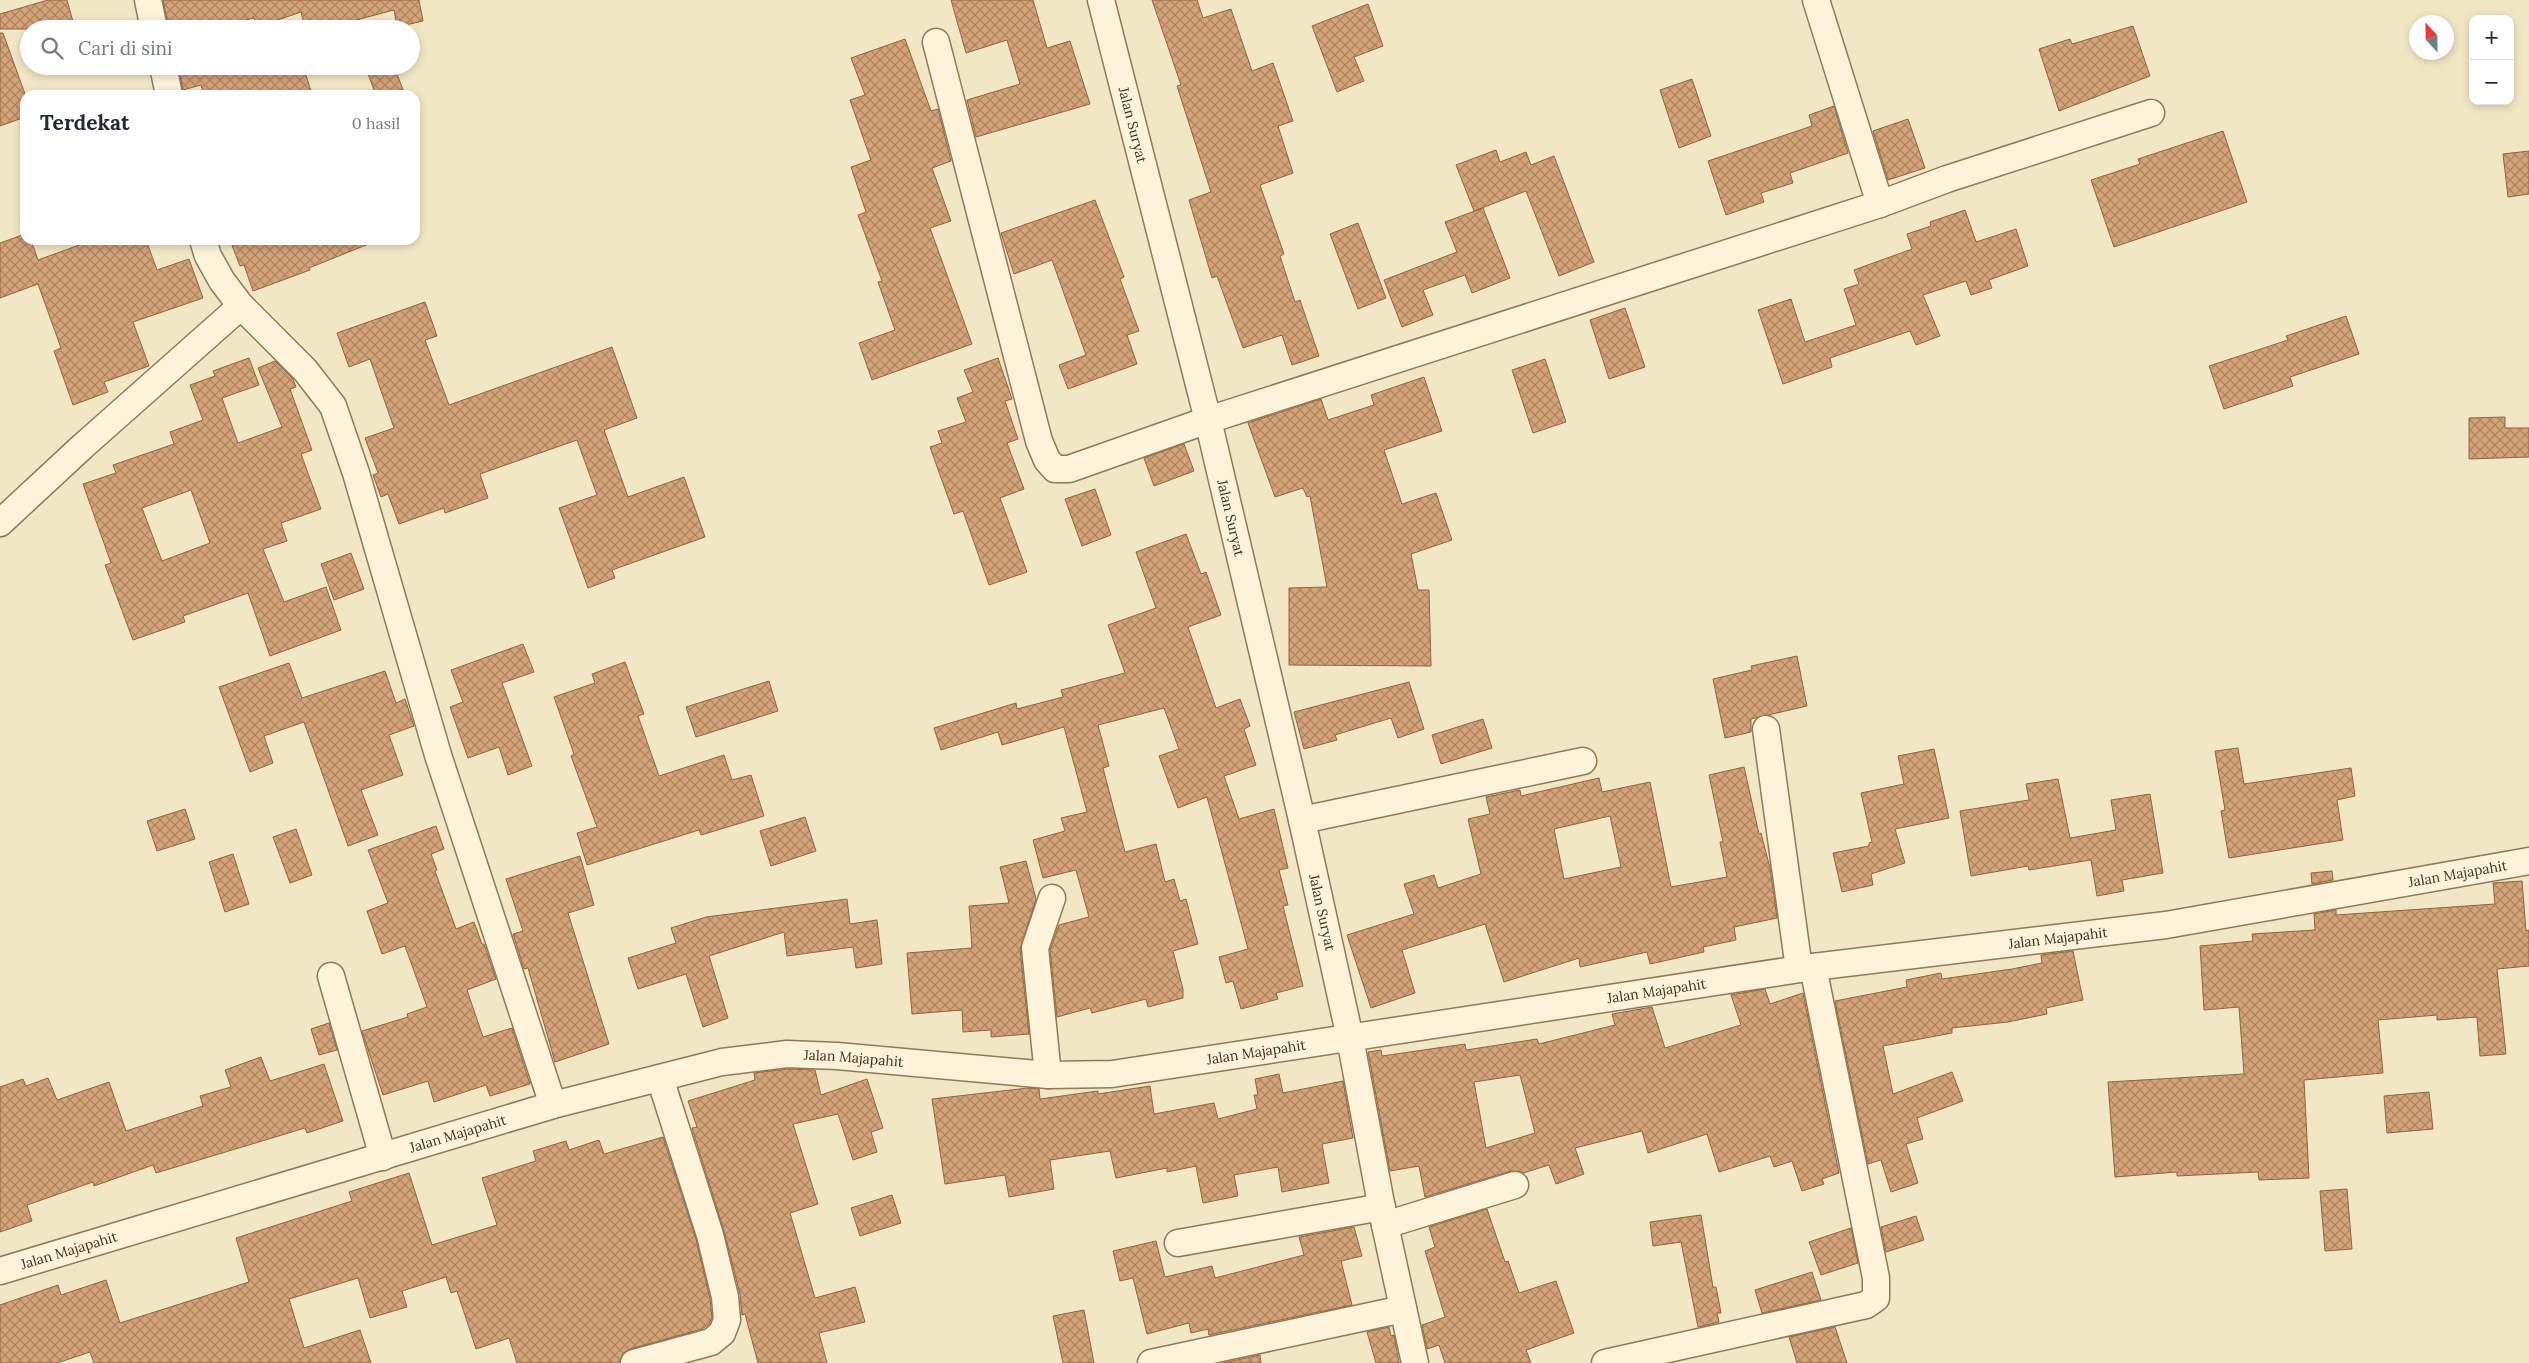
<!DOCTYPE html>
<html lang="id">
<head>
<meta charset="utf-8">
<style>
	body { margin:0; font-family:Lora,serif; background:#f2f2f3; color:#1f2937 }
	.controls { position:absolute; right:15px; top:15px; display:grid; overflow:hidden; border-radius:10px; box-shadow:0 2px 8px #0003 }
	.controls button { width:45px; height:45px; display:grid; place-items:center; padding:0; border:0; border-bottom:1px solid #e0e1e3; background:#fff; color:#1f2937; font:25px sans-serif }
	.compass { position:absolute; left:2409px; top:15px; width:45px; height:45px; border-radius:50%; background:#fff; box-shadow:0 2px 8px #0003; rotate:338deg }
	.list { margin:0; padding:0; list-style:none }
	h2 { display:flex; justify-content:space-between; align-items:center; height:65px; margin:0; padding:0 20px; font-size:21px }
	h2 small { font-size:16px; font-weight:400; color:#747a83 }
	.icon { flex:none; width:28px; height:28px; fill:none; stroke:currentColor; stroke-width:2; stroke-linecap:round; stroke-linejoin:round }
	.map { position:relative; flex:none; width:2529px; height:1363px; overflow:hidden }
	.search { position:absolute; background:#fff; box-shadow:0 2px 8px #0003; left:20px; top:20px; width:400px; height:55px; display:flex; align-items:center; gap:12px; box-sizing:border-box; padding:0 18px; border-radius:28px; color:#747a83; font-size:19px }
	.panel { position:absolute; background:#fff; box-shadow:0 2px 8px #0003; left:20px; top:90px; width:400px; height:155px; border-radius:15px }
	.map>svg:first-child { display:block }
	.building { fill:url(#building-cross-hatch); stroke:#91633c; fill-rule:evenodd }
	.lines { fill:none; stroke-linecap:round; stroke-linejoin:round }
	.minor-casing { stroke:#907959; stroke-width:29 }
	.minor { stroke:#fcf3da; stroke-width:26 }
	.labels { text-anchor:middle; stroke-width:4.5; stroke-linejoin:round; paint-order:stroke }
	.street-label { font-size:14px; fill:#3e301e; stroke:#f9f1d6 }
</style>
</head>
<body>
<div class="map">
<svg width="2529" height="1363" viewBox="0 0 2529 1363">
	<defs>
		<pattern id="building-cross-hatch" width="8" height="8" patternUnits="userSpaceOnUse" patternTransform="scale(1.25)"><rect width="8" height="8" fill="#d4a378"/><path d="M0 0l8 8M0 8l8-8" fill="none" stroke="#ad8562"/></pattern>
	</defs>
	<rect width="100%" height="100%" fill="#f2e7c5"/>
	<path class="building" d="M 48,0 L 67,0 L 75,29 L 0,29 L 0,14 Z
		M 163,0 L 419,0 L 423,21 L 397,27 L 394,10 L 322,29 L 305,29 L 301,12 L 257,27 L 254,18 L 209,29 L 169,29 Z
		M 951,0 L 1033,0 L 1047,48 L 1070,41 L 1090,104 L 976,137 L 967,100 L 1020,84 L 1007,40 L 966,53 Z
		M 1152,0 L 1197,0 L 1203,18 L 1231,9 L 1252,71 L 1273,63 L 1293,121 L 1278,126 L 1293,173 L 1260,185 L 1284,254 L 1280,256 L 1295,302 L 1300,300 L 1319,356 L 1292,365 L 1282,335 L 1243,348 L 1217,276 L 1212,278 L 1189,200 L 1211,192 L 1177,86 L 1181,85 Z
		M 1368,4 L 1383,46 L 1354,57 L 1364,81 L 1337,92 L 1312,26 Z
		M 2133,26 L 2150,76 L 2059,111 L 2039,49 L 2070,39 L 2072,44 Z
		M 0,33 L 3,33 L 25,94 L 25,117 L 0,126 Z
		M 905,39 L 931,111 L 938,109 L 951,161 L 932,168 L 951,221 L 930,228 L 972,344 L 872,380 L 859,343 L 895,330 L 878,282 L 882,281 L 858,215 L 866,212 L 851,167 L 871,160 L 850,100 L 865,95 L 851,58 Z
		M 178,66 L 303,66 L 311,91 L 297,95 L 204,95 L 201,85 L 183,90 Z
		M 365,66 L 394,66 L 405,95 L 376,95 Z
		M 1692,79 L 1711,136 L 1679,148 L 1660,90 Z
		M 1834,106 L 1848,153 L 1790,173 L 1793,183 L 1761,193 L 1764,202 L 1726,215 L 1708,161 L 1812,126 L 1809,115 Z
		M 1908,119 L 1925,168 L 1888,180 L 1873,131 Z
		M 2223,131 L 2247,202 L 2114,247 L 2091,180 L 2140,164 L 2138,159 Z
		M 1496,150 L 1500,162 L 1526,152 L 1531,165 L 1554,156 L 1594,262 L 1559,276 L 1526,191 L 1474,211 L 1456,165 Z
		M 2529,151 L 2529,194 L 2508,197 L 2503,154 Z
		M 1095,200 L 1124,277 L 1120,279 L 1139,331 L 1127,335 L 1137,364 L 1068,389 L 1059,365 L 1086,355 L 1052,260 L 1014,274 L 1001,233 Z
		M 1483,208 L 1510,278 L 1472,293 L 1465,275 L 1423,290 L 1433,315 L 1402,327 L 1384,280 L 1457,252 L 1445,222 Z
		M 1965,210 L 1976,242 L 2016,229 L 2028,266 L 1989,280 L 1992,288 L 1971,295 L 1966,281 L 1923,295 L 1940,336 L 1916,345 L 1910,331 L 1830,358 L 1832,367 L 1783,384 L 1758,310 L 1791,299 L 1805,342 L 1856,325 L 1844,289 L 1859,284 L 1854,270 L 1912,249 L 1907,234 L 1931,226 L 1930,222 Z
		M 1358,223 L 1386,298 L 1358,309 L 1330,234 Z
		M 25,234 L 25,240 L 31,240 L 38,260 L 93,240 L 146,240 L 157,270 L 189,259 L 203,298 L 133,322 L 149,366 L 104,382 L 108,392 L 73,405 L 54,351 L 61,348 L 38,284 L 0,298 L 0,243 Z
		M 230,240 L 376,240 L 376,241 L 309,268 L 310,270 L 253,291 L 244,265 L 240,266 Z
		M 425,302 L 437,336 L 425,340 L 449,405 L 612,347 L 637,418 L 604,430 L 628,497 L 684,477 L 705,537 L 612,570 L 615,578 L 588,588 L 559,508 L 597,495 L 577,440 L 480,474 L 488,498 L 445,513 L 444,508 L 399,524 L 388,494 L 381,497 L 373,475 L 378,473 L 365,438 L 394,428 L 370,359 L 349,367 L 337,333 Z
		M 1625,308 L 1645,367 L 1609,379 L 1590,320 Z
		M 2346,316 L 2359,354 L 2290,377 L 2293,386 L 2224,409 L 2209,366 L 2288,340 L 2286,336 Z
		M 249,358 L 259,385 L 222,398 L 238,443 L 282,427 L 258,368 L 275,361 L 293,379 L 296,387 L 290,389 L 312,450 L 301,454 L 321,509 L 281,523 L 287,541 L 263,549 L 284,602 L 326,587 L 341,630 L 270,656 L 248,593 L 183,616 L 185,622 L 133,640 L 105,565 L 111,563 L 83,484 L 116,473 L 113,465 L 174,444 L 170,432 L 203,420 L 190,385 L 215,376 L 213,371 ZM 191,490 L 210,543 L 162,561 L 142,508 Z
		M 998,358 L 1012,399 L 1005,401 L 1018,439 L 1007,443 L 1024,489 L 1000,498 L 1027,572 L 989,585 L 963,511 L 954,514 L 930,447 L 942,443 L 938,431 L 966,422 L 957,398 L 973,392 L 964,370 Z
		M 1545,359 L 1566,422 L 1533,433 L 1512,370 Z
		M 1424,377 L 1442,431 L 1384,450 L 1402,504 L 1436,493 L 1452,540 L 1411,554 L 1418,590 L 1429,590 L 1431,666 L 1289,665 L 1289,588 L 1327,587 L 1310,496 L 1307,497 L 1303,488 L 1275,497 L 1248,423 L 1321,399 L 1328,420 L 1374,405 L 1371,395 Z
		M 2505,417 L 2505,428 L 2529,428 L 2529,457 L 2469,459 L 2469,418 Z
		M 1184,444 L 1194,471 L 1154,486 L 1144,458 Z
		M 1095,489 L 1111,535 L 1082,546 L 1065,499 Z
		M 1186,534 L 1201,574 L 1206,572 L 1221,615 L 1188,627 L 1216,708 L 1240,699 L 1250,726 L 1244,729 L 1256,765 L 1224,776 L 1239,819 L 1274,809 L 1288,868 L 1279,870 L 1288,905 L 1283,906 L 1303,986 L 1276,993 L 1278,999 L 1241,1009 L 1233,981 L 1226,983 L 1219,957 L 1248,949 L 1207,797 L 1178,808 L 1159,756 L 1179,749 L 1164,708 L 1098,725 L 1109,766 L 1103,768 L 1125,852 L 1156,844 L 1165,882 L 1174,879 L 1180,901 L 1186,899 L 1198,944 L 1173,951 L 1183,989 L 1183,998 L 1148,1007 L 1146,999 L 1092,1013 L 1090,1008 L 1057,1017 L 1050,950 L 1059,925 L 1089,917 L 1076,870 L 1043,878 L 1033,840 L 1065,831 L 1061,818 L 1087,812 L 1064,727 L 1002,745 L 998,732 L 941,750 L 934,728 L 1016,703 L 1017,709 L 1063,697 L 1061,690 L 1125,673 L 1108,625 L 1156,608 L 1136,552 Z
		M 351,553 L 364,589 L 334,600 L 321,564 Z
		M 523,644 L 534,672 L 502,683 L 532,766 L 508,775 L 499,747 L 468,758 L 450,707 L 463,702 L 451,670 Z
		M 1797,656 L 1807,706 L 1751,719 L 1751,732 L 1725,738 L 1713,679 L 1752,670 L 1751,666 Z
		M 625,662 L 644,714 L 638,716 L 659,776 L 724,755 L 732,780 L 751,775 L 764,816 L 701,835 L 699,830 L 587,865 L 577,833 L 597,827 L 571,756 L 574,754 L 554,697 L 595,683 L 592,674 Z
		M 289,663 L 302,698 L 385,671 L 396,703 L 405,699 L 414,726 L 389,735 L 403,775 L 361,790 L 378,835 L 348,846 L 304,722 L 264,736 L 273,763 L 250,772 L 219,687 Z
		M 769,681 L 778,711 L 696,737 L 686,707 Z
		M 1409,682 L 1424,729 L 1398,738 L 1391,718 L 1335,735 L 1337,740 L 1304,749 L 1294,712 Z
		M 1483,719 L 1492,748 L 1441,764 L 1432,735 Z
		M 2238,748 L 2244,784 L 2351,768 L 2355,796 L 2337,800 L 2343,840 L 2229,858 L 2221,811 L 2225,810 L 2215,751 Z
		M 1934,749 L 1949,818 L 1895,829 L 1905,863 L 1871,874 L 1873,885 L 1842,892 L 1833,853 L 1869,846 L 1869,843 L 1872,842 L 1861,793 L 1904,784 L 1898,756 Z
		M 1744,767 L 1759,834 L 1761,833 L 1770,868 L 1777,918 L 1734,927 L 1736,940 L 1703,947 L 1704,952 L 1650,964 L 1647,952 L 1580,967 L 1579,958 L 1504,982 L 1485,924 L 1402,950 L 1415,993 L 1371,1008 L 1347,935 L 1414,914 L 1404,884 L 1434,875 L 1438,888 L 1481,874 L 1468,819 L 1490,814 L 1486,797 L 1520,790 L 1521,796 L 1599,778 L 1602,792 L 1650,782 L 1671,887 L 1727,877 L 1720,842 L 1723,842 L 1709,775 ZM 1610,816 L 1621,867 L 1564,879 L 1554,829 Z
		M 2058,779 L 2070,838 L 2116,830 L 2111,800 L 2150,794 L 2163,873 L 2122,880 L 2124,891 L 2097,896 L 2091,860 L 2029,870 L 2028,866 L 1971,876 L 1960,811 L 2029,800 L 2026,784 Z
		M 185,809 L 195,839 L 157,851 L 147,821 Z
		M 805,817 L 816,851 L 771,866 L 760,831 Z
		M 436,826 L 444,849 L 431,854 L 437,870 L 435,871 L 456,929 L 474,922 L 482,944 L 484,944 L 496,979 L 467,990 L 483,1037 L 512,1028 L 530,1084 L 490,1096 L 486,1085 L 434,1102 L 428,1081 L 383,1095 L 362,1031 L 408,1017 L 407,1014 L 427,1007 L 405,946 L 382,954 L 367,911 L 388,903 L 368,850 Z
		M 296,829 L 312,875 L 290,883 L 273,837 Z
		M 233,854 L 249,904 L 225,912 L 209,862 Z
		M 580,856 L 594,905 L 568,913 L 609,1044 L 555,1062 L 528,968 L 524,969 L 513,934 L 523,931 L 506,879 Z
		M 1026,861 L 1036,899 L 1020,949 L 1029,1034 L 991,1037 L 991,1030 L 963,1032 L 962,1010 L 912,1014 L 907,953 L 972,948 L 969,906 L 1009,903 L 1000,867 Z
		M 2332,871 L 2333,880 L 2312,884 L 2311,873 Z
		M 2522,881 L 2526,931 L 2529,930 L 2529,966 L 2497,969 L 2506,1054 L 2480,1056 L 2477,1017 L 2437,1020 L 2437,1015 L 2378,1020 L 2383,1073 L 2304,1080 L 2309,1178 L 2259,1180 L 2258,1172 L 2177,1176 L 2177,1172 L 2115,1177 L 2108,1082 L 2244,1074 L 2239,1007 L 2204,1010 L 2200,946 L 2253,941 L 2252,934 L 2315,930 L 2314,914 L 2336,910 L 2336,915 L 2495,904 L 2493,883 Z
		M 847,899 L 850,924 L 877,920 L 882,964 L 856,968 L 853,947 L 787,956 L 784,932 L 709,956 L 728,1018 L 703,1027 L 686,974 L 638,989 L 628,958 L 676,943 L 671,928 L 706,917 Z
		M 2073,951 L 2083,1000 L 2046,1008 L 2047,1014 L 2008,1022 L 1952,1028 L 1952,1033 L 1883,1046 L 1893,1094 L 1952,1072 L 1963,1101 L 1917,1118 L 1923,1139 L 1906,1144 L 1918,1183 L 1891,1192 L 1881,1160 L 1868,1164 L 1835,1001 L 1907,987 L 1906,980 L 1941,973 L 1942,979 L 2012,969 L 2042,963 L 2041,955 Z
		M 1765,989 L 1770,1004 L 1803,993 L 1839,1173 L 1822,1179 L 1824,1184 L 1802,1191 L 1792,1161 L 1774,1167 L 1770,1156 L 1719,1172 L 1707,1134 L 1648,1153 L 1642,1131 L 1575,1148 L 1584,1174 L 1556,1184 L 1549,1165 L 1523,1173 L 1511,1171 L 1425,1197 L 1419,1166 L 1390,1171 L 1368,1052 L 1381,1050 L 1382,1056 L 1465,1044 L 1466,1050 L 1537,1039 L 1539,1044 L 1615,1025 L 1612,1014 L 1652,1007 L 1665,1048 L 1741,1025 L 1731,995 ZM 1520,1075 L 1535,1133 L 1486,1148 L 1474,1082 Z
		M 329,1023 L 337,1050 L 319,1055 L 311,1029 Z
		M 261,1057 L 270,1081 L 324,1064 L 343,1121 L 307,1133 L 305,1128 L 156,1173 L 153,1165 L 94,1186 L 93,1182 L 27,1205 L 32,1221 L 0,1232 L 0,1087 L 23,1079 L 26,1086 L 48,1078 L 57,1100 L 109,1082 L 126,1131 L 203,1106 L 200,1096 L 231,1087 L 225,1070 Z
		M 788,1069 L 815,1070 L 821,1095 L 867,1079 L 883,1128 L 871,1132 L 877,1152 L 853,1160 L 838,1114 L 793,1124 L 818,1204 L 790,1213 L 815,1298 L 855,1287 L 865,1322 L 819,1333 L 827,1363 L 758,1363 L 745,1314 L 742,1315 L 740,1294 L 724,1231 L 692,1128 L 697,1127 L 688,1101 L 755,1080 L 754,1073 Z
		M 1279,1074 L 1283,1093 L 1343,1081 L 1353,1138 L 1322,1144 L 1329,1183 L 1282,1192 L 1278,1167 L 1234,1175 L 1238,1196 L 1203,1203 L 1196,1166 L 1167,1172 L 1167,1168 L 1116,1178 L 1110,1151 L 1050,1160 L 1054,1189 L 1009,1197 L 1005,1175 L 945,1184 L 932,1099 L 1028,1088 L 1039,1089 L 1040,1099 L 1098,1091 L 1098,1094 L 1150,1086 L 1154,1114 L 1214,1103 L 1218,1119 L 1257,1109 L 1254,1095 L 1258,1095 L 1255,1079 Z
		M 2429,1092 L 2433,1129 L 2387,1133 L 2384,1096 Z
		M 663,1137 L 696,1239 L 710,1299 L 712,1318 L 709,1324 L 702,1329 L 630,1349 L 623,1353 L 619,1363 L 517,1363 L 509,1338 L 476,1349 L 457,1291 L 451,1293 L 446,1277 L 402,1291 L 407,1307 L 370,1318 L 358,1278 L 289,1299 L 304,1348 L 360,1330 L 371,1363 L 94,1363 L 90,1352 L 57,1363 L 0,1363 L 0,1305 L 58,1285 L 61,1295 L 106,1280 L 120,1323 L 249,1282 L 236,1238 L 352,1201 L 349,1192 L 409,1173 L 432,1245 L 497,1225 L 482,1178 L 536,1161 L 533,1151 L 566,1141 L 569,1150 L 599,1140 L 604,1154 Z
		M 2347,1189 L 2352,1249 L 2325,1251 L 2320,1191 Z
		M 892,1195 L 901,1223 L 860,1236 L 851,1208 Z
		M 1487,1209 L 1505,1262 L 1508,1261 L 1519,1293 L 1556,1281 L 1574,1333 L 1526,1350 L 1531,1363 L 1445,1363 L 1439,1345 L 1427,1349 L 1422,1325 L 1445,1317 L 1425,1251 L 1435,1247 L 1429,1227 Z
		M 1701,1215 L 1713,1287 L 1716,1287 L 1721,1313 L 1717,1313 L 1719,1322 L 1698,1327 L 1681,1242 L 1653,1246 L 1650,1222 Z
		M 1916,1216 L 1924,1240 L 1886,1252 L 1881,1227 Z
		M 1354,1227 L 1362,1256 L 1341,1261 L 1352,1305 L 1209,1335 L 1208,1329 L 1191,1333 L 1189,1323 L 1147,1334 L 1133,1278 L 1120,1281 L 1113,1251 L 1156,1241 L 1165,1277 L 1212,1266 L 1215,1278 L 1304,1255 L 1299,1237 Z
		M 1851,1228 L 1858,1263 L 1821,1275 L 1809,1242 Z
		M 1812,1272 L 1821,1300 L 1762,1313 L 1755,1290 Z
		M 1084,1310 L 1094,1363 L 1063,1363 L 1053,1316 Z
		M 1389,1327 L 1391,1336 L 1394,1335 L 1399,1363 L 1376,1363 L 1367,1332 Z
		M 1835,1327 L 1847,1363 L 1797,1363 L 1789,1337 Z
		M 1260,1355 L 1261,1363 L 1223,1363 Z"/>
	<g class="lines">
		<defs>
			<g id="minor">
				<path d="M 148,0 L 154,29"/>
				<path id="s1" d="M 1101,0 L 1208,420 L 1302,820 L 1350,1038 L 1385,1225 L 1415,1363"/>
				<path d="M 1816,0 L 1880,204"/>
				<path d="M 936,42 L 1039,441 L 1047,460 L 1055,469 L 1069,469 L 1208,420 L 1880,204 L 1947,179 L 2151,113"/>
				<path d="M 163,66 L 169,95"/>
				<path d="M 203,240 L 208,256 L 222,281 L 241,306 L 305,370 L 333,406 L 356,473 L 438,755 L 553,1105"/>
				<path d="M 0,523 L 83,446 L 241,306"/>
				<path d="M 1766,729 L 1799,969"/>
				<path d="M 1302,820 L 1583,761"/>
				<path d="M 331,976 L 383,1157"/>
				<path d="M 1048,1075 L 1035,948 L 1052,898"/>
				<path d="M 1385,1225 L 1515,1185"/>
				<path d="M 1178,1243 L 1382,1207"/>
				<path id="s2" d="M 0,1271 L 553,1105 L 722,1062 L 787,1054 L 837,1056 L 1048,1075 L 1112,1074 L 1813,967 L 2166,925 L 2529,861"/>
				<path d="M 634,1363 L 711,1342 L 722,1333 L 727,1320 L 725,1297 L 710,1235 L 660,1078"/>
				<path d="M 1151,1363 L 1403,1309"/>
				<path d="M 1605,1363 L 1866,1305 L 1876,1298 L 1876,1278 L 1813,967"/>
			</g>
		</defs>
		<use href="#minor" class="minor-casing"/>
		<use href="#minor" class="minor"/>
	</g>
	<g class="labels">
		<g class="street-label">
			<text dy="5" stroke="none"><textPath href="#s1" startOffset="129">Jalan Suryat</textPath></text>
			<text dy="5" stroke="none"><textPath href="#s1" startOffset="534">Jalan Suryat</textPath></text>
			<text dy="5" stroke="none"><textPath href="#s2" startOffset="2504">Jalan Majapahit</textPath></text>
			<text dy="5" stroke="none"><textPath href="#s1" startOffset="939">Jalan Suryat</textPath></text>
			<text dy="5" stroke="none"><textPath href="#s2" startOffset="2099">Jalan Majapahit</textPath></text>
			<text dy="5" stroke="none"><textPath href="#s2" startOffset="1694">Jalan Majapahit</textPath></text>
			<text dy="5" stroke="none"><textPath href="#s2" startOffset="1289">Jalan Majapahit</textPath></text>
			<text dy="5" stroke="none"><textPath href="#s2" startOffset="884">Jalan Majapahit</textPath></text>
			<text dy="5" stroke="none"><textPath href="#s2" startOffset="478">Jalan Majapahit</textPath></text>
			<text dy="5" stroke="none"><textPath href="#s2" startOffset="72">Jalan Majapahit</textPath></text>
		</g>
	</g>
</svg>
<div class="controls">
<button>+</button>
<button>−</button>
</div>
<svg class="compass" viewBox="-18 -18 36 36"><path d="M0-13l5 13h-10z" fill="#e53935"/><path d="M0 13l5-13h-10z" fill="#747a83"/></svg>
<div class="search"><svg class="icon" aria-label="search" viewBox="0 0 24 24"><circle cx="10" cy="10" r="6"/><path d="M15 15l6 6"/></svg>Cari di sini</div>
<section class="panel">
<h2>Terdekat<small>0 hasil</small></h2>
<ul class="list">
</ul>
</section>
</div>
</body>
</html>
